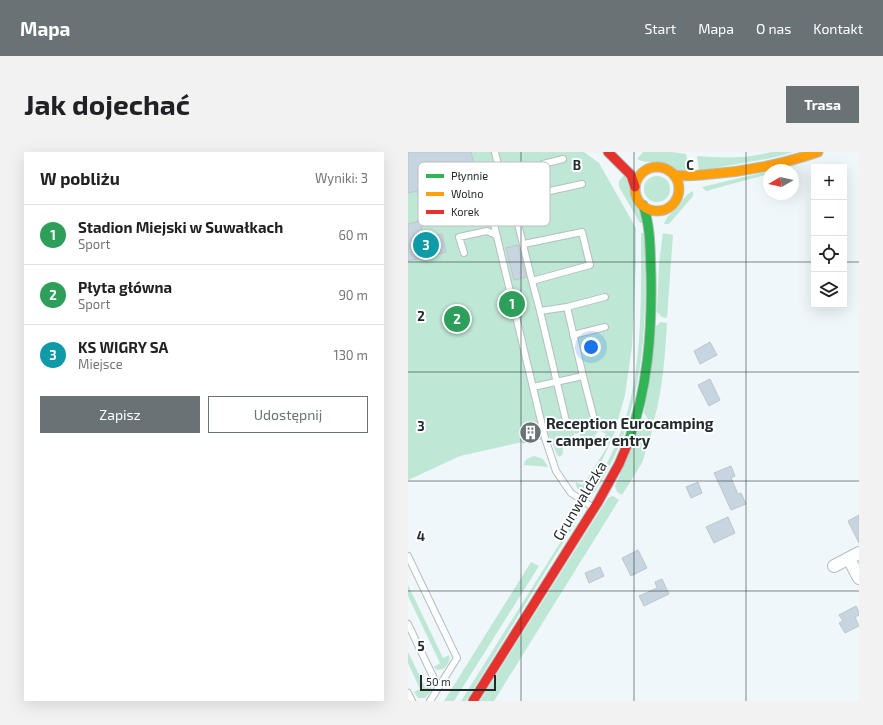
<!DOCTYPE html>
<html lang="pl">
<head>
<meta charset="utf-8">
<style>
	body { margin:0; font-family:"Exo 2",sans-serif; background:#f2f2f2; color:#202124 }
	.controls { position:absolute; right:12px; top:12px; display:grid; overflow:hidden; border-radius:0px; box-shadow:0 4px 16px #0002 }
	.controls button { width:36px; height:36px; display:grid; place-items:center; padding:0; border:0; border-bottom:1px solid #e0e0e0; background:#fff; color:#202124; font:20px sans-serif }
	.compass { position:absolute; left:355px; top:12px; width:36px; height:36px; border-radius:50%; background:#fff; box-shadow:0 4px 16px #0002; rotate:261deg }
	.scale { position:absolute; left:12px; bottom:10px; width:76px; box-sizing:border-box; padding-left:4px; border:2px solid #212a2d; border-top:0; font-size:11px; line-height:14px; white-space:nowrap; color:#212a2d; -webkit-text-stroke:3px #fff; paint-order:stroke }
	.you { position:absolute; left:183px; top:195px; width:14px; height:14px; margin:-10px; border:3px solid #fff; border-radius:50%; background:#1a73e8; box-shadow:0 0 0 6px #1a73e833 }
	.badge { display:grid; place-items:center; width:26px; height:26px; border-radius:50%; background:#697275; color:#fff; font-size:13px; font-weight:700 }
	.pin { position:absolute; translate:-50% -50%; border:2px solid #fff; box-shadow:0 1px 4px #0006 }
	.list { margin:0; padding:0; list-style:none }
	h2 { display:flex; justify-content:space-between; align-items:center; height:52px; margin:0; padding:0 16px; font-size:17px }
	h2 small { font-size:13px; font-weight:400; color:#757577 }
	.list li { display:grid; grid-template-columns:26px 1fr auto; gap:12px; align-items:center; box-sizing:border-box; height:60px; padding:0 16px; border-top:1px solid #e0e0e0 }
	.list b { display:block; font-size:15px; white-space:nowrap }
	.list p { margin:0; font-size:13px; white-space:nowrap; color:#757577 }
	.list em { font-size:13px; font-style:normal; color:#757577 }
	.actions { display:flex; gap:8px; padding:12px 16px }
	.actions a { flex:1; padding:9px 0; border:1px solid #697275; border-radius:0px; text-align:center; font-size:14px; color:#697275 }
	.actions .main { background:#697275; color:#fff }
	.icon { flex:none; width:22px; height:22px; fill:none; stroke:currentColor; stroke-width:2; stroke-linecap:round; stroke-linejoin:round }
	.map { position:relative; flex:none; width:451px; height:549px; overflow:hidden; border-radius:0px }
	header { display:flex; align-items:center; gap:24px; box-sizing:border-box; height:56px; padding:0 20px; background:#697275; color:#fff }
	header strong { font-size:19px }
	nav { display:flex; gap:22px; margin-inline-start:auto; font-size:14px }
	.intro { display:flex; align-items:center; justify-content:space-between; box-sizing:border-box; height:96px; padding:0 24px }
	h1 { margin:0; font-size:28px }
	.button { padding:10px 18px; border-radius:0px; background:#697275; color:#fff; font-size:14px; font-weight:700 }
	main { display:flex; gap:24px; padding:0 24px }
	aside { flex:1; background:#fff; border-radius:0px; box-shadow:0 4px 16px #0002 }
	.map>svg:first-child { display:block }
	.green { fill:#bfe7d5 }
	.building { fill:#c7d5e0; stroke:#bfc6ca }
	.lines { fill:none; stroke-linecap:round; stroke-linejoin:round }
	.lane-casing { stroke:#b6bec1; stroke-width:8 }
	.street-casing { stroke:#b6bec1; stroke-width:14 }
	.fast-casing { stroke:#b6bec1; stroke-width:11 }
	.slow-casing { stroke:#b6bec1; stroke-width:11 }
	.jam-casing { stroke:#b6bec1; stroke-width:11 }
	.lane { stroke:#fdfefe; stroke-width:6 }
	.street { stroke:#fdfefe; stroke-width:12 }
	.fast { stroke:#30b455; stroke-width:9 }
	.slow { stroke:#ff9f0a; stroke-width:9 }
	.jam { stroke:#e5322d; stroke-width:9 }
	.grid { fill:none; stroke:#212a2d; stroke-width:1; stroke-opacity:0.55 }
	.labels { text-anchor:middle; stroke-width:4; stroke-linejoin:round; paint-order:stroke }
	.poi-label { font-size:15px; font-weight:bold; fill:#212a2d; stroke:#fff; text-anchor:start }
	.street-label { font-size:15px; fill:#212a2d; stroke:#fff }
	.key { fill:#fff; stroke:#bcbfc0; stroke-width:1 }
	.key-label { font-size:11px; fill:#212a2d }
	.grid-label { font-size:13px; text-anchor:middle; font-weight:bold; fill:#212a2d; stroke:#fff; stroke-width:4; stroke-linejoin:round; paint-order:stroke }
</style>
</head>
<body>
<header>
<strong>Mapa</strong>
<nav><a>Start</a><a>Mapa</a><a>O nas</a><a>Kontakt</a></nav>
</header>
<div class="intro"><h1>Jak dojechać</h1><a class="button">Trasa</a></div>
<main>
<aside>
<h2>W pobliżu<small>Wyniki: 3</small></h2>
<ul class="list">
<li><span class="badge" style="background:#2e9e5b">1</span><div><b>Stadion Miejski w Suwałkach</b><p>Sport</p></div><em>60 m</em></li>
<li><span class="badge" style="background:#2e9e5b">2</span><div><b>Płyta główna</b><p>Sport</p></div><em>90 m</em></li>
<li><span class="badge" style="background:#0f9aa8">3</span><div><b>KS WIGRY SA</b><p>Miejsce</p></div><em>130 m</em></li>
</ul>
<div class="actions"><a class="main">Zapisz</a><a>Udostępnij</a></div>
</aside>
<div class="map">
<svg width="451" height="549" viewBox="0 0 451 549">
	<rect width="100%" height="100%" fill="#eff7fa"/>
	<path class="green" d="M 0,0 L 176,0 L 191,11 L 228,76 L 228,111 L 224,195 L 217,243 L 206,282 L 193,311 L 176,342 C 171,340 167,335 168,330 L 175,333 L 201,292 L 195,288 L 198,282 L 191,278 C 189,280 187,284 185,286 C 179,290 173,287 171,281 L 166,282 L 165,286 L 160,287 L 160,290 L 155,292 L 155,301 L 152,305 L 149,303 L 142,285 L 115,291 L 114,290 L 52,304 L 0,328 Z
		M 235,0 L 263,0 L 278,2 L 282,20 C 277,20 272,20 269,18 C 264,16 260,12 254,11 C 245,9 238,12 229,7 Z
		M 363,0 L 385,0 L 363,6 L 291,19 L 289,4 C 314,6 338,7 363,0 Z
		M 361,19 L 361,22 L 298,39 L 294,35 Z
		M 217,22 L 225,48 L 237,71 L 232,71 L 211,35 L 211,29 Z
		M236 37a13 13 0 1 1 26 0a13 13 0 1 1-26 0Z
		M 285,39 L 285,44 L 261,72 L 256,72 C 259,63 263,62 269,56 C 275,50 276,43 285,39 Z
		M 233,81 L 237,81 C 238,142 239,206 221,265 C 214,292 201,316 187,340 L 183,342 C 197,317 209,292 218,265 C 235,206 233,142 233,81 Z
		M 255,81 L 265,83 L 259,166 L 254,165 L 249,160 L 251,111 Z
		M 253,170 L 259,171 C 257,203 255,237 246,268 L 240,267 L 236,261 L 248,174 Z
		M 238,272 L 242,273 L 245,276 L 234,311 L 214,343 L 209,340 L 207,334 L 232,275 Z
		M 126,304 L 135,307 L 140,315 L 116,313 C 116,307 121,306 126,304 Z
		M 205,344 L 211,348 L 86,549 L 72,549 L 200,346 Z
		M 172,359 L 172,363 L 58,549 L 53,549 Z
		M 123,410 L 131,414 L 46,549 L 36,549 Z
		M 0,433 L 35,506 L 41,503 C 43,508 39,514 35,517 L 29,518 L 26,515 L 32,511 L 0,444 Z
		M 0,500 L 17,535 L 23,532 L 24,533 L 23,539 L 17,546 L 10,546 L 6,540 L 12,537 L 0,511 Z"/>
	<path class="building" d="M 0,0 L 63,0 L 69,23 L 75,22 L 81,44 L 14,60 L 9,39 L 0,41 Z
		M 12,69 L 16,86 L 34,82 L 38,100 L 0,109 L 0,72 Z
		M 110,93 L 118,125 L 106,128 L 98,96 Z
		M 302,190 L 309,203 L 292,212 L 286,199 Z
		M 302,227 L 312,248 L 301,254 L 290,233 Z
		M 129,273 L 133,287 L 115,291 L 112,278 Z
		M 323,314 L 327,324 L 323,326 L 330,342 L 333,341 L 338,352 L 323,358 L 306,321 Z
		M 290,330 L 294,341 L 283,346 L 278,335 Z
		M 451,363 L 451,391 L 440,369 Z
		M 320,365 L 327,381 L 306,391 L 298,375 Z
		M 230,398 L 239,416 L 223,424 L 214,406 Z
		M 192,415 L 196,424 L 181,431 L 177,421 Z
		M 254,427 L 261,442 L 236,454 L 231,444 L 249,436 L 247,430 Z
		M 448,454 L 451,460 L 451,463 L 447,465 L 451,474 L 437,481 L 431,471 L 435,469 L 431,463 Z"/>
	<g class="lines">
		<defs>
			<path id="lane" d="M 136,41 L 131,20 L 135,12 L 155,7
				M 82,64 L 90,53 L 96,39 L 87,0
				M 64,66 L 80,62 L 85,68 L 137,286 L 148,319 L 163,341 L 186,356
				M 116,92 L 174,80 L 182,113 L 124,129 L 132,159
				M 56,101 L 51,85 L 79,79 L 88,83
				M 124,129 L 107,60 L 108,54 L 114,45 L 174,32
				M 165,183 L 197,175
				M 175,224 L 185,263
				M 125,235 L 175,224 L 159,155 L 197,145
				M 158,269 L 132,159 L 159,155
				M 0,404 L 49,506 L 22,549
				M 0,472 L 30,535
				M 0,541 L 4,549"/>
			<path id="street" d="M 441,407 L 451,426
				M 426,414 L 451,401"/>
			<path id="fast" d="M 220,291 C 240,237 244,180 243,123 C 242,99 243,76 235,53"/>
			<path id="slow" d="M227 37a22 22 0 1 1 44 0a22 22 0 1 1-44 0Z
				M 266,23 C 279,25 291,23 303,22 C 340,19 375,12 410,0"/>
			<path id="jam" d="M 200,0 L 223,23 L 227,35
				M 65,549 L 190,350 L 211,312 L 220,291"/>
		</defs>
		<use href="#lane" class="lane-casing"/>
		<use href="#street" class="street-casing"/>
		<use href="#fast" class="fast-casing"/>
		<use href="#slow" class="slow-casing"/>
		<use href="#jam" class="jam-casing"/>
		<use href="#lane" class="lane"/>
		<use href="#street" class="street"/>
		<use href="#fast" class="fast"/>
		<use href="#slow" class="slow"/>
		<use href="#jam" class="jam"/>
	</g>
	<path class="grid" d="M 113,0 L 113,549M 226,0 L 226,549M 338,0 L 338,549M 0,110 L 406,110M 436,110 L 451,110M 0,220 L 451,220M 0,329 L 451,329M 0,439 L 451,439"/>
	<defs>
		<symbol id="building-disc" viewBox="-11 -11 22 22"><circle r="9.5" fill="#697275" stroke="#fff"/><path d="M-4-6H4V6H1V3H-1V6H-4ZM-2.5-4.3h1.7v1.8h-1.7ZM.8-4.3h1.7v1.8H.8ZM-2.5-1h1.7V.8h-1.7ZM.8-1h1.7V.8H.8Z" fill="#fff"/></symbol>
	</defs>
	<g fill-rule="evenodd">
		<use href="#building-disc" x="110" y="268" width="25" height="25"/>
	</g>
	<g class="labels">
		<g class="poi-label">
			<text x="138" y="277">Reception Eurocamping<tspan x="138" dy="17">- camper entry</tspan></text>
		</g>
		<g class="street-label">
			<text transform="translate(172 349) rotate(-59)" y="5">Grunwaldzka</text>
		</g>
	</g>
	<rect x="10" y="10" width="132" height="64" rx="6" class="key"/>
	<rect x="18" y="22" width="18" height="4" fill="#30b455"/>
	<rect x="18" y="40" width="18" height="4" fill="#ff9f0a"/>
	<rect x="18" y="58" width="18" height="4" fill="#e5322d"/>
	<g class="key-label">
		<text x="43" y="28">Płynnie</text>
		<text x="43" y="46">Wolno</text>
		<text x="43" y="64">Korek</text>
	</g>
	<g class="grid-label">
		<text x="169" y="18">B</text>
		<text x="282" y="18">C</text>
		<text x="13" y="169">2</text>
		<text x="13" y="279">3</text>
		<text x="13" y="389">4</text>
		<text x="13" y="499">5</text>
	</g>
</svg>
<div class="controls">
<button>+</button>
<button>−</button>
<button><svg class="icon" aria-label="locate" viewBox="0 0 24 24"><circle cx="12" cy="12" r="6"/><path d="M12 2v4M12 18v4M2 12h4M18 12h4"/></svg></button>
<button><svg class="icon" aria-label="layers" viewBox="0 0 24 24"><path d="M12 4l9 5-9 5-9-5zM3 14l9 5 9-5"/></svg></button>
</div>
<svg class="compass" viewBox="-18 -18 36 36"><path d="M0-13l5 13h-10z" fill="#e53935"/><path d="M0 13l5-13h-10z" fill="#757577"/></svg>
<div class="scale">50 m</div>
<div class="you"></div>
<div class="pin badge" style="left:104px;top:152px;background:#2e9e5b">1</div>
<div class="pin badge" style="left:49px;top:167px;background:#2e9e5b">2</div>
<div class="pin badge" style="left:18px;top:93px;background:#0f9aa8">3</div>
</div>
</main>
</body>
</html>
